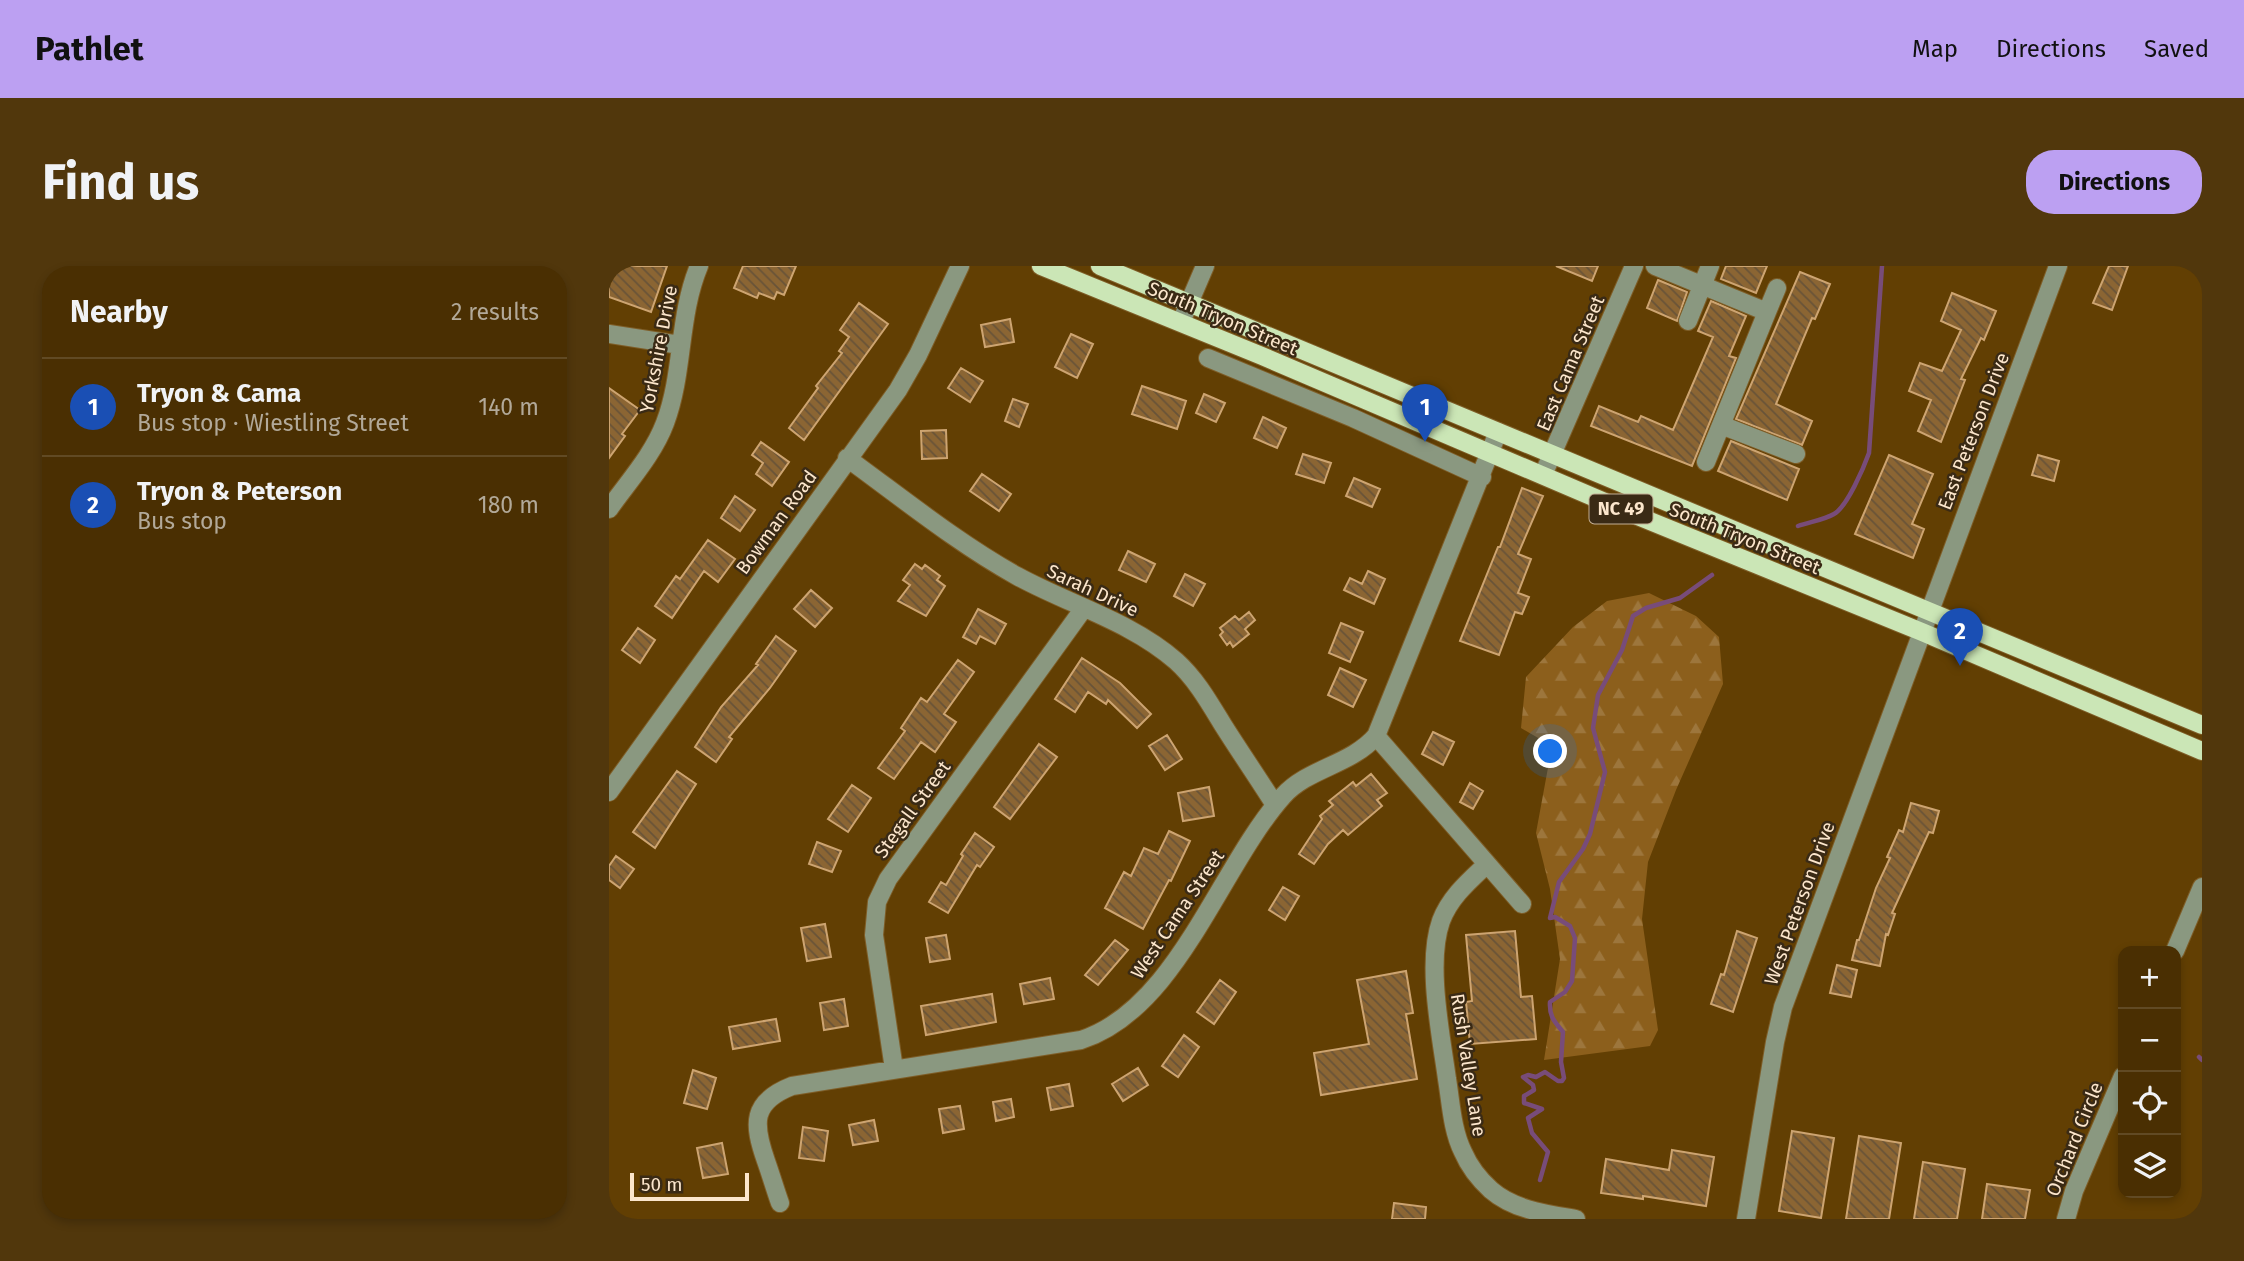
<!DOCTYPE html>
<html lang="en">
<head>
<meta charset="utf-8">
<style>
	body { margin:0; font-family:"Fira Sans",sans-serif; background:#51370c; color:#f1f3f6 }
	.controls { position:absolute; right:21px; bottom:21px; display:grid; overflow:hidden; border-radius:14px; box-shadow:0 4px 10px #0003 }
	.controls button { width:63px; height:63px; display:grid; place-items:center; padding:0; border:0; border-bottom:2px solid #614a24; background:#4a2f02; color:#f1f3f6; font:35px sans-serif }
	.scale { position:absolute; left:21px; bottom:18px; width:119px; box-sizing:border-box; padding-left:7px; border:4px solid #fce6cc; border-top:0; font-size:19px; line-height:24px; white-space:nowrap; color:#fce6cc; -webkit-text-stroke:5px #3a2a15; paint-order:stroke }
	.you { position:absolute; left:942px; top:486px; width:24px; height:24px; margin:-18px; border:5px solid #fff; border-radius:50%; background:#1a73e8; box-shadow:0 0 0 10px #1a73e833 }
	.badge { display:grid; place-items:center; width:46px; height:46px; border-radius:50%; background:#bca0f2; color:#fff; font-size:23px; font-weight:700 }
	.pin { position:absolute; translate:-50% -58px; filter:drop-shadow(0 2px 4px #0008) }
	.pin::after { content:''; position:absolute; top:37px; width:24px; height:21px; background:inherit; clip-path:polygon(0 0,100% 0,50% 100%) }
	.list { margin:0; padding:0; list-style:none }
	h2 { display:flex; justify-content:space-between; align-items:center; height:91px; margin:0; padding:0 28px; font-size:30px }
	h2 small { font-size:23px; font-weight:400; color:#b2a999 }
	.list li { display:grid; grid-template-columns:46px 1fr auto; gap:21px; align-items:center; box-sizing:border-box; height:98px; padding:0 28px; border-top:2px solid #614a24 }
	.list b { display:block; font-size:26px; white-space:nowrap }
	.list p { margin:0; font-size:23px; white-space:nowrap; color:#b2a999 }
	.list em { font-size:23px; font-style:normal; color:#b2a999 }
	.icon { flex:none; width:38px; height:38px; fill:none; stroke:currentColor; stroke-width:2; stroke-linecap:round; stroke-linejoin:round }
	.map { position:relative; flex:none; width:1593px; height:953px; overflow:hidden; border-radius:28px }
	header { display:flex; align-items:center; gap:42px; box-sizing:border-box; height:98px; padding:0 35px; background:#bca0f2; color:#111 }
	header strong { font-size:33px }
	nav { display:flex; gap:38px; margin-inline-start:auto; font-size:24px }
	.intro { display:flex; align-items:center; justify-content:space-between; box-sizing:border-box; height:168px; padding:0 42px }
	h1 { margin:0; font-size:49px }
	.button { padding:18px 32px; border-radius:28px; background:#bca0f2; color:#111; font-size:24px; font-weight:700 }
	main { display:flex; gap:42px; padding:0 42px }
	aside { flex:1; background:#4a2f02; border-radius:28px; box-shadow:0 4px 10px #0003 }
	.map>svg:first-child { display:block }
	.forest { fill:url(#forest-firs) }
	.lines { fill:none; stroke-linecap:round; stroke-linejoin:round }
	.stream { stroke:#784c79; stroke-width:4.5 }
	.building { fill:url(#building-back-hatch); stroke:#cda471; stroke-width:2 }
	.minor-casing { stroke:#7e5d27; stroke-width:20 }
	.major-casing { stroke:#7e5d27; stroke-width:20 }
	.minor { stroke:#8a9880; stroke-width:18 }
	.major { stroke:#cbe6b6; stroke-width:18 }
	.labels { text-anchor:middle; stroke-width:5; stroke-linejoin:round; paint-order:stroke }
	.shield { fill:#3a2a15; stroke:#c2ae95; stroke-width:2 }
	.shield-label { font-size:18px; font-weight:bold; fill:#fce6cc }
	.street-label { font-size:19px; fill:#fce6cc; stroke:#3a2a15 }
</style>
</head>
<body>
<header>
<strong>Pathlet</strong>
<nav><a>Map</a><a>Directions</a><a>Saved</a></nav>
</header>
<div class="intro"><h1>Find us</h1><a class="button">Directions</a></div>
<main>
<aside>
<h2>Nearby<small>2 results</small></h2>
<ul class="list">
<li><span class="badge" style="background:#1a4fb4">1</span><div><b>Tryon &amp; Cama</b><p>Bus stop · Wiestling Street</p></div><em>140 m</em></li>
<li><span class="badge" style="background:#1a4fb4">2</span><div><b>Tryon &amp; Peterson</b><p>Bus stop</p></div><em>180 m</em></li>
</ul>
</aside>
<div class="map">
<svg width="1593" height="953" viewBox="0 0 1593 953">
	<defs>
		<pattern id="forest-firs" width="22" height="20" patternUnits="userSpaceOnUse" patternTransform="scale(1.75)"><rect width="22" height="20" fill="#8c5f1c"/><path d="M5 1l3.5 6h-7zM16 11l3.5 6h-7z" fill="#9d763c"/></pattern>
		<pattern id="building-back-hatch" width="6" height="6" patternUnits="userSpaceOnUse" patternTransform="scale(1.75)"><rect width="6" height="6" fill="#8b6533"/><path d="M-1 5l2 2M0 0l6 6M5-1l2 2" fill="none" stroke="#685338"/></pattern>
	</defs>
	<rect width="100%" height="100%" fill="#623f03"/>
	<path class="forest" d="M 1040,327 L 1087,350 L 1110,371 L 1114,418 L 1067,524 L 1039,596 L 1033,653 L 1049,764 L 1041,780 L 935,794 L 951,693 L 941,623 L 927,567 L 943,480 L 912,462 L 917,411 L 964,361 L 998,335 Z"/>
	<g class="lines">
		<path class="stream" d="M 1189,260 C 1200,256 1215,254 1225,248 C 1238,241 1255,201 1260,187 L 1273,0
			M 1590,791 L 1593,794
			M 931,914 L 939,886 L 923,867 L 919,852 L 933,843 L 915,837 L 915,830 L 925,824 L 924,819 L 914,811 L 919,809 L 927,811 L 936,806 L 949,815 L 953,815 L 955,812 L 952,796 L 954,766 C 946,756 940,751 941,736 L 956,726 L 963,715 L 966,672 L 961,660 L 946,651 L 941,652 L 950,616 L 974,583 L 981,568 L 996,506 L 984,462 L 989,429 L 1013,384 L 1024,350 L 1037,342 L 1071,332 L 1103,309"/>
	</g>
	<path class="building" d="M 3,0 L 58,0 L 42,46 L 0,31 L 0,8 Z
		M 134,0 L 187,0 L 175,29 L 168,26 L 165,33 L 150,27 L 148,32 L 125,22 Z
		M 947,0 L 989,0 L 983,15 Z
		M 1117,0 L 1158,0 L 1147,27 L 1112,13 Z
		M 1500,0 L 1519,0 L 1503,44 L 1484,37 Z
		M 1191,6 L 1221,18 L 1206,53 L 1203,52 L 1167,138 L 1203,155 L 1193,179 L 1127,153 Z
		M 1049,14 L 1078,26 L 1068,55 L 1038,42 Z
		M 1343,27 L 1387,45 L 1375,74 L 1372,72 L 1352,113 L 1356,114 L 1332,176 L 1309,165 L 1322,134 L 1300,125 L 1311,97 L 1333,105 L 1352,64 L 1332,55 Z
		M 1102,35 L 1137,50 L 1120,90 L 1127,92 L 1083,200 L 982,160 L 990,140 L 1029,156 L 1032,150 L 1064,164 L 1104,71 L 1089,65 Z
		M 250,37 L 279,58 L 195,174 L 180,162 L 209,122 L 207,120 L 233,87 L 230,85 L 240,71 L 231,64 Z
		M 401,53 L 405,76 L 376,81 L 372,59 Z
		M 462,68 L 484,78 L 468,112 L 446,101 Z
		M 352,102 L 374,115 L 361,136 L 339,122 Z
		M 533,120 L 577,135 L 568,163 L 523,148 Z
		M 0,122 L 31,144 L 13,168 L 16,170 L 0,192 Z
		M 595,128 L 616,137 L 607,156 L 587,147 Z
		M 404,133 L 419,138 L 410,161 L 396,155 Z
		M 654,151 L 677,162 L 668,182 L 645,172 Z
		M 337,164 L 338,192 L 313,193 L 312,165 Z
		M 1122,175 L 1190,203 L 1178,234 L 1109,205 Z
		M 152,176 L 180,196 L 163,220 L 147,208 L 154,197 L 143,189 Z
		M 694,188 L 722,197 L 715,217 L 687,208 Z
		M 1280,189 L 1324,208 L 1303,258 L 1315,263 L 1304,292 L 1246,268 Z
		M 1429,189 L 1450,195 L 1445,215 L 1423,209 Z
		M 373,208 L 402,228 L 390,245 L 361,225 Z
		M 745,212 L 771,223 L 763,241 L 737,230 Z
		M 913,222 L 934,230 L 909,288 L 922,293 L 909,327 L 920,331 L 913,348 L 906,346 L 890,389 L 851,375 L 889,281 L 891,281 Z
		M 126,230 L 146,244 L 131,265 L 112,252 Z
		M 99,274 L 126,293 L 109,316 L 95,305 L 63,352 L 46,340 L 67,310 L 71,313 Z
		M 519,285 L 546,298 L 537,316 L 510,304 Z
		M 306,298 L 313,303 L 316,299 L 331,310 L 328,314 L 336,320 L 317,350 L 289,335 L 301,319 L 294,314 Z
		M 759,305 L 776,313 L 765,338 L 735,324 L 741,312 L 753,318 Z
		M 576,308 L 596,318 L 584,340 L 565,330 Z
		M 202,324 L 223,342 L 206,361 L 185,343 Z
		M 369,343 L 397,358 L 386,378 L 371,370 L 367,378 L 354,371 Z
		M 640,346 L 646,354 L 636,363 L 640,368 L 624,381 L 621,376 L 618,379 L 611,369 L 614,366 L 611,362 L 626,350 L 630,354 Z
		M 732,357 L 754,366 L 741,396 L 720,387 Z
		M 29,362 L 46,374 L 31,397 L 13,384 Z
		M 167,370 L 187,385 L 161,422 L 120,471 L 123,473 L 107,496 L 86,481 L 112,441 L 149,399 L 147,398 Z
		M 473,392 L 511,417 L 542,448 L 528,462 L 499,434 L 497,438 L 479,426 L 466,446 L 446,433 Z
		M 349,394 L 365,406 L 335,448 L 347,456 L 326,486 L 312,476 L 285,513 L 269,502 L 296,465 L 292,462 L 312,432 L 318,436 Z
		M 731,402 L 757,414 L 744,441 L 719,429 Z
		M 824,466 L 845,476 L 834,499 L 813,488 Z
		M 558,469 L 573,493 L 556,504 L 540,480 Z
		M 430,478 L 448,491 L 401,553 L 385,541 Z
		M 68,505 L 87,518 L 46,582 L 24,566 Z
		M 762,508 L 778,527 L 768,534 L 773,540 L 739,569 L 734,564 L 719,578 L 705,598 L 690,588 L 713,553 L 711,550 L 724,539 L 720,535 L 744,516 L 747,520 Z
		M 861,517 L 874,525 L 864,543 L 851,536 Z
		M 243,519 L 262,532 L 239,566 L 219,553 Z
		M 600,521 L 605,550 L 574,555 L 569,527 Z
		M 1302,537 L 1330,545 L 1324,567 L 1320,566 L 1283,647 L 1286,648 L 1279,669 L 1277,668 L 1271,700 L 1243,694 L 1248,674 L 1250,674 L 1267,622 L 1281,592 L 1278,591 L 1290,564 L 1294,566 Z
		M 560,565 L 581,575 L 562,615 L 560,614 L 534,663 L 496,642 L 515,606 L 522,610 L 535,582 L 549,588 Z
		M 366,567 L 385,581 L 371,601 L 368,599 L 339,647 L 320,636 L 332,616 L 337,619 L 354,590 L 352,588 Z
		M 208,576 L 232,585 L 223,606 L 200,598 Z
		M 7,590 L 25,603 L 11,622 L 0,614 L 0,600 Z
		M 674,621 L 690,630 L 676,654 L 660,644 Z
		M 216,658 L 222,691 L 198,695 L 192,662 Z
		M 906,665 L 912,731 L 923,730 L 927,773 L 861,778 L 857,736 L 863,735 L 857,669 Z
		M 1128,665 L 1148,672 L 1124,746 L 1102,738 L 1112,708 L 1115,709 Z
		M 337,669 L 341,693 L 321,696 L 317,672 Z
		M 506,674 L 519,684 L 489,719 L 476,709 Z
		M 1228,699 L 1248,704 L 1242,731 L 1221,727 Z
		M 797,705 L 804,747 L 797,748 L 808,813 L 712,829 L 705,787 L 760,778 L 748,714 Z
		M 441,712 L 445,733 L 415,738 L 411,718 Z
		M 611,714 L 627,726 L 605,758 L 588,746 Z
		M 383,728 L 387,756 L 317,769 L 312,740 Z
		M 235,733 L 239,760 L 215,764 L 211,737 Z
		M 167,753 L 171,775 L 124,783 L 120,761 Z
		M 575,769 L 590,781 L 569,811 L 553,800 Z
		M 529,802 L 539,819 L 514,835 L 503,818 Z
		M 84,804 L 107,812 L 98,843 L 75,837 Z
		M 460,818 L 464,840 L 442,844 L 438,822 Z
		M 402,833 L 405,851 L 387,855 L 384,836 Z
		M 351,840 L 355,863 L 334,867 L 330,843 Z
		M 265,854 L 269,875 L 244,879 L 240,859 Z
		M 194,861 L 219,865 L 215,895 L 190,892 Z
		M 1183,865 L 1225,872 L 1212,952 L 1170,945 Z
		M 1250,870 L 1292,877 L 1280,953 L 1237,953 Z
		M 113,877 L 119,908 L 94,912 L 88,882 Z
		M 1063,884 L 1105,891 L 1097,940 L 1034,930 L 1034,933 L 992,927 L 997,893 L 1060,904 Z
		M 1314,896 L 1356,903 L 1348,953 L 1305,953 Z
		M 1378,918 L 1421,924 L 1416,953 L 1373,953 Z
		M 785,937 L 817,941 L 816,953 L 783,953 Z"/>
	<g class="lines">
		<defs>
			<path id="minor" d="M 1046,0 L 1158,46 L 1168,22
				M 1079,55 L 1101,0
				M 572,56 L 596,0
				M 0,68 L 71,79
				M 599,92 L 744,152 L 873,211
				M 1112,159 L 1187,188
				M 238,192 C 293,232 350,278 408,310 C 461,339 521,355 567,395 C 587,413 600,436 614,459 C 631,486 649,512 666,539
				M 1097,196 L 1158,46
				M 934,209 L 1025,0
				M 0,243 C 19,216 44,189 56,157 C 75,107 69,50 90,0
				M 767,470 L 913,638
				M 0,526 L 289,124 L 309,89 L 351,0
				M 878,598 C 860,615 841,631 832,655 C 817,697 832,769 838,813 C 842,837 843,864 854,886 C 860,900 871,914 882,924 C 905,944 938,948 967,953
				M 1566,685 L 1593,621
				M 285,803 L 265,669 L 268,636 L 279,613 L 475,342
				M 171,937 C 166,923 162,909 157,895 C 144,858 142,836 183,820 L 472,774 C 568,743 610,602 674,530 C 699,502 742,499 767,470 L 889,166
				M 1137,953 L 1166,776 L 1174,741 L 1449,0
				M 1457,953 L 1465,925 L 1514,810"/>
			<path id="major" d="M 432,0 L 653,90 L 1031,251 L 1313,366 L 1593,485
				M 491,0 L 1593,459"/>
		</defs>
		<use href="#minor" class="minor-casing"/>
		<use href="#major" class="major-casing"/>
		<use href="#minor" class="minor"/>
		<use href="#major" class="major"/>
	</g>
	<g class="labels">
		<rect class="shield" x="980.5" y="228.5" width="63" height="29" rx="5"/>
		<g class="shield-label">
			<text x="1012" y="249">NC 49</text>
		</g>
		<g class="street-label">
			<text transform="translate(614 52) rotate(23)" y="7">South Tryon Street</text>
			<text transform="translate(49 83) rotate(-79)" y="7">Yorkshire Drive</text>
			<text transform="translate(961 97) rotate(-67)" y="7">East Cama Street</text>
			<text transform="translate(1364 165) rotate(-69)" y="7">East Peterson Drive</text>
			<text transform="translate(167 256) rotate(-54)" y="7">Bowman Road</text>
			<text transform="translate(1136 272) rotate(22)" y="7">South Tryon Street</text>
			<text transform="translate(484 324) rotate(25)" y="7">Sarah Drive</text>
			<text transform="translate(303 543) rotate(-54)" y="7">Stegall Street</text>
			<text transform="translate(1190 637) rotate(-70)" y="7">West Peterson Drive</text>
			<text transform="translate(568 648) rotate(-56)" y="7">West Cama Street</text>
			<text transform="translate(860 799) rotate(81)" y="7">Rush Valley Lane</text>
			<text transform="translate(1465 873) rotate(-68)" y="7">Orchard Circle</text>
		</g>
	</g>
</svg>
<div class="controls">
<button>+</button>
<button>−</button>
<button><svg class="icon" aria-label="locate" viewBox="0 0 24 24"><circle cx="12" cy="12" r="6"/><path d="M12 2v4M12 18v4M2 12h4M18 12h4"/></svg></button>
<button><svg class="icon" aria-label="layers" viewBox="0 0 24 24"><path d="M12 4l9 5-9 5-9-5zM3 14l9 5 9-5"/></svg></button>
</div>
<div class="scale">50 m</div>
<div class="you"></div>
<div class="pin badge" style="left:816px;top:176px;background:#1a4fb4">1</div>
<div class="pin badge" style="left:1351px;top:400px;background:#1a4fb4">2</div>
</div>
</main>
</body>
</html>
